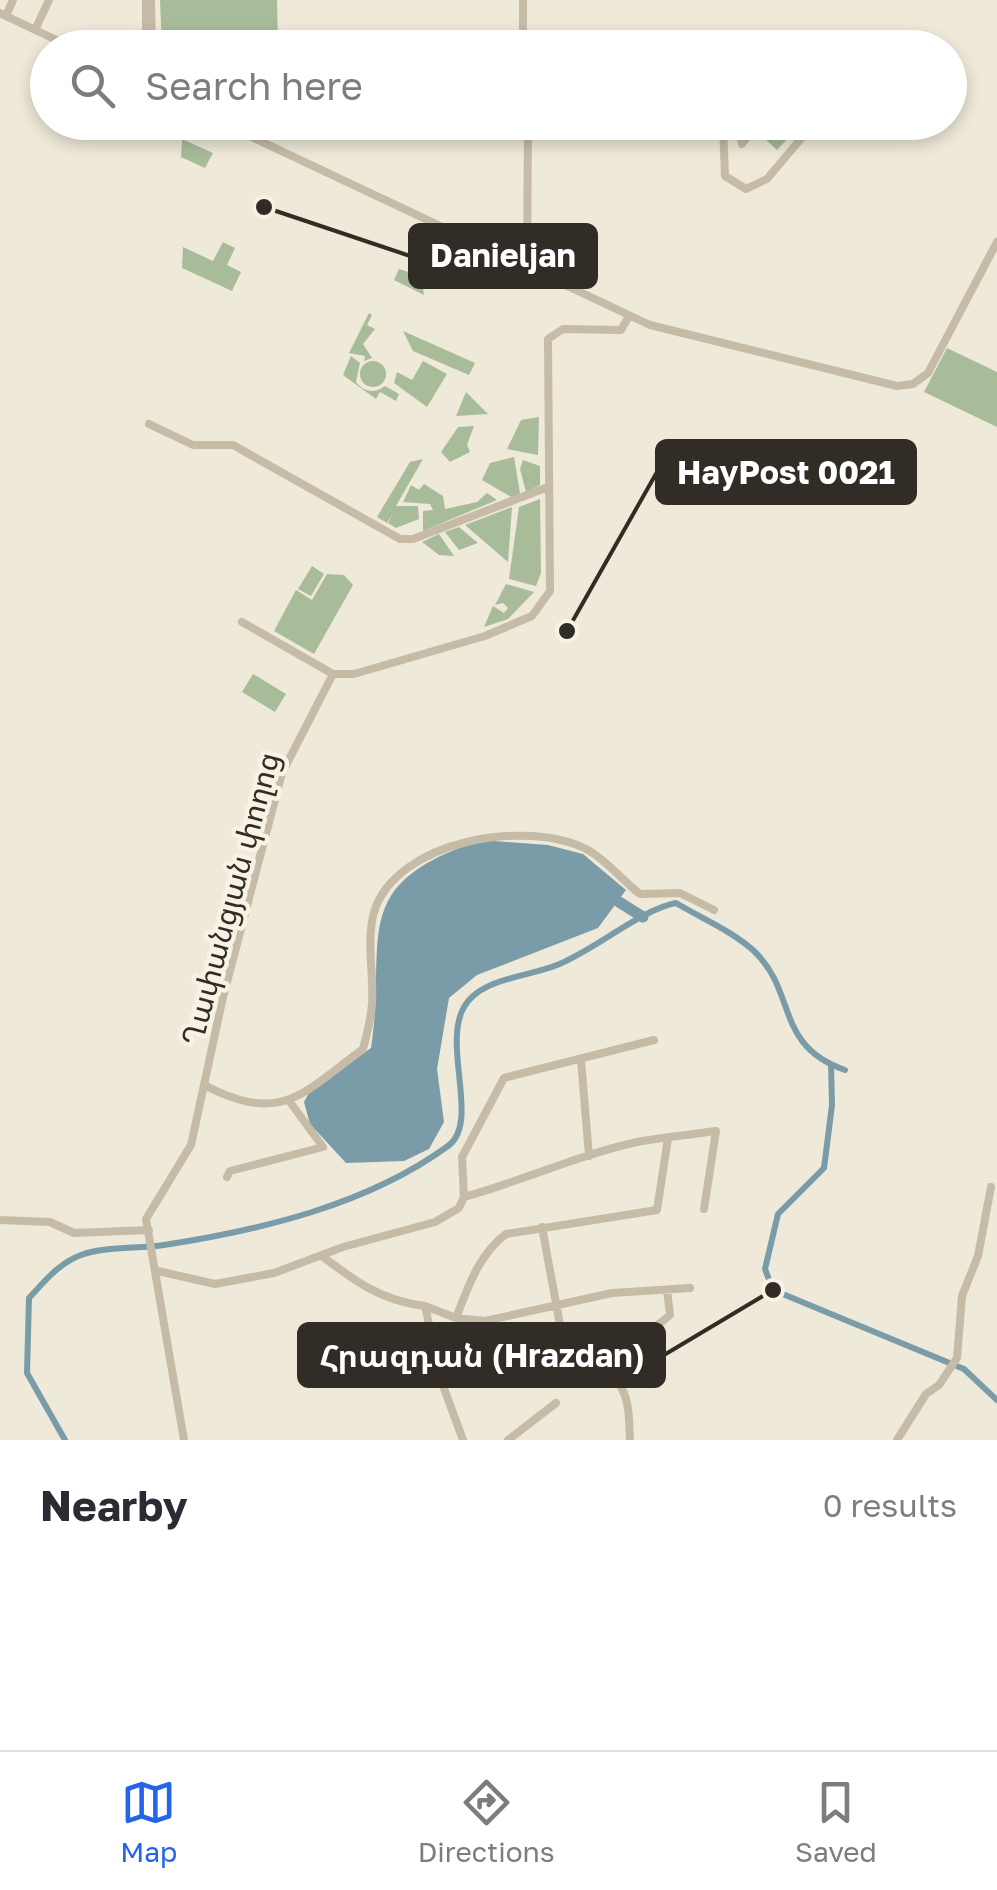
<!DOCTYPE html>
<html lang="en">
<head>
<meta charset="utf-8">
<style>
	body { margin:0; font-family:"Golos Text","Noto Sans Armenian",sans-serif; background:#f2f2f3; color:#2b2b33 }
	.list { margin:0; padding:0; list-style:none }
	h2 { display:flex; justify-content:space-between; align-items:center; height:130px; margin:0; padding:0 40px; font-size:42px }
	h2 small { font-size:32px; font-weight:400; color:#7c7c81 }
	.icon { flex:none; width:55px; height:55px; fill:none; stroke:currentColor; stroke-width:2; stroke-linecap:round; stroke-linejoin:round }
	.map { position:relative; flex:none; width:997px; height:1440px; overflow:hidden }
	.search { position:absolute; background:#fff; box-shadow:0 5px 15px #0003; left:30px; right:30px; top:30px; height:110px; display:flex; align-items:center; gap:25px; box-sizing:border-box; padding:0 35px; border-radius:55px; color:#7c7c81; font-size:38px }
	.sheet { height:310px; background:#fff }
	nav { display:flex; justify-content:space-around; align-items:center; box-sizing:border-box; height:140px; border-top:2px solid #e1e1e2; background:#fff; font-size:28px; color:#7c7c81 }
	nav a { display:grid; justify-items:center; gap:5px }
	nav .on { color:#2563eb }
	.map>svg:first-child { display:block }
	.green { fill:#a9bc9a }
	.water { fill:#7a9ca9 }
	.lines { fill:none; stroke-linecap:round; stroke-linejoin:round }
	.canal { stroke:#7a9ca9; stroke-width:6 }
	.river { stroke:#7a9ca9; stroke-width:11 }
	.minor { stroke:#c5bba6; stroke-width:8 }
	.labels { text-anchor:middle; stroke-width:9; stroke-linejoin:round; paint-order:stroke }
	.street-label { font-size:30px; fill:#322c26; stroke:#f7f2e4 }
	.leader { fill:none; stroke:#322c26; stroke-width:4 }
	.callout-dot { fill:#322c26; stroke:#f7f2e4; stroke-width:4 }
	.callout { fill:#322c26; stroke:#322c26; stroke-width:4 }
	.callout-label { font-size:32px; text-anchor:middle; font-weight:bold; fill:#fff }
</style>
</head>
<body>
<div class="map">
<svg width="997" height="1440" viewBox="0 0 997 1440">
	<rect width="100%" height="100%" fill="#eee9d8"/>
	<path class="green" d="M 160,0 L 277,0 L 278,47 L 162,47 Z
		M 780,122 L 802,123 L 777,150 L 765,139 Z
		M 182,139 L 213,153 L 205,168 L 181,157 Z
		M 223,242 L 235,248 L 227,265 L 241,272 L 232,291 L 182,268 L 183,247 L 213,261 Z
		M 399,269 L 421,276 L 424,295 L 394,280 Z
		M 369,313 L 372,315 L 367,325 L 375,329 L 363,344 L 372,358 L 364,361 L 365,356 L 349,353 Z
		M 403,331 L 475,363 L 469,375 L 413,351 Z
		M 947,348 L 997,372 L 997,427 L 924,392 Z
		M 351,356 L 360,363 L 356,382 C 364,392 374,394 385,386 L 399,394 L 396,401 L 380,392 L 376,399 L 343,375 Z
		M360 374a13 13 0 1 1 26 0a13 13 0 1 1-26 0Z
		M 423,361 L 447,374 L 427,407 L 394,383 L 397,372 L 412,380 Z
		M 466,392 L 488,414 L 456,416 Z
		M 539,417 L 538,455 L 507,449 L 521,420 Z
		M 474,426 L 467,445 L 470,452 L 450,462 L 441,452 L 458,427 Z
		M 514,457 L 520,493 L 513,498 L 482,480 L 490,463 Z
		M 423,459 L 396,506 L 418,506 L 419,519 L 396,528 L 388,523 L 393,513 L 387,523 L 377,517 L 410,462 Z
		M 523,460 L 540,466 L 540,485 L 526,492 L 520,469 Z
		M 424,484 L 443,496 L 445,509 L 477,502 L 487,493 L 497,500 L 423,531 L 423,511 L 433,510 L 430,504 L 403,502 L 411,485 L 419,490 Z
		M 540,499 L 541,573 L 536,586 L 509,579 L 519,507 Z
		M 512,507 L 508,562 L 465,525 Z
		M 459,527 L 478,543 L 459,550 L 445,532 Z
		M 439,534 L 454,556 L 439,555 L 422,542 Z
		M 312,566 L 324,574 L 311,596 L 298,589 Z
		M 327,574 L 344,575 L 353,585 L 314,654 L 274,631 L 296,590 L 312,600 Z
		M 506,584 L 534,592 L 508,619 L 484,627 L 493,606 L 504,613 L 508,608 L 503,603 L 495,605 Z
		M 253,674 L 286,694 L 275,712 L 242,692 Z"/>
	<path class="water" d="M 481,840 L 548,845 L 583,854 L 626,890 L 598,928 L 477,975 L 449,998 L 437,1069 L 444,1122 L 429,1149 L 404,1161 L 346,1163 L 310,1124 L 304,1102 L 310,1091 L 371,1048 C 388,936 345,885 481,840 Z"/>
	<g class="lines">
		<path class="canal" d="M 831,1065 L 832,1105 L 824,1168 L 778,1214 L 765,1269 L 773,1290 L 964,1369 L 997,1400
			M 65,1440 L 27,1373 L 29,1298 C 44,1282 59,1263 81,1255 C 105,1246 138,1249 164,1245 C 261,1230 367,1205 448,1146 C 480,1123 443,1048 463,1009 C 478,978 528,977 557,965 C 595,950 642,909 676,903 C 701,918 734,932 755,952 C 797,993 775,1046 845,1070"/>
		<path class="river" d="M 619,902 L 643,917"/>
		<path class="minor" d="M 151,0 L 152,48
			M 523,0 L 523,48
			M 0,13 L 73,48
			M 6,16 L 13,0
			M 35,30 L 49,0
			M 146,48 L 146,0
			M 220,122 L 650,325 L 897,386 L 913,384 L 928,373 L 997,242
			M 524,124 L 738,126 L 742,144 L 756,125 L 738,126
			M 723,126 L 725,176 L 746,189 L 767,179 L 815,122
			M 527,268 L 528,122
			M 149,424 L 193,445 L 233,445 L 400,539 L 413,539 L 548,487
			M 242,622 L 333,674 L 354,674 L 485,636 L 532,616 L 550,591 L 548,339 L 563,329 L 621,330 L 629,316
			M 581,1060 L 589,1156
			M 206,1086 C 282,1125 303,1093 363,1049 C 367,1034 371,1019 372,1004 C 374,974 366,941 374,912 C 396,840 528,818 588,850 C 606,860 623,881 640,894 L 680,893 L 714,910
			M 227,1177 L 230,1171 L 323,1147 L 290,1102
			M 464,1197 L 462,1157 L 504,1078 L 654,1040
			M 0,1220 L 50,1222 L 74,1233 L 149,1230
			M 542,1227 L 567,1363
			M 322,1256 C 356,1282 382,1301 425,1306 L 442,1383 L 463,1440
			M 158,1271 L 215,1284 L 274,1273 L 343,1247 L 435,1222 L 459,1208 L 464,1197 C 522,1181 578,1155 637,1142 C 663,1137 690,1135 716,1131 L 704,1209
			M 425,1306 L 456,1318 L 485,1321 L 612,1293 L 690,1288
			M 456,1318 C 468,1287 479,1254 506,1234 L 657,1210 L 668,1138
			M 611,1354 C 610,1372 616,1376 623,1391 C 630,1406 629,1424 630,1440
			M 442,1383 C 528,1363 598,1378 670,1315 L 667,1290
			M 184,1440 L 146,1219 L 191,1145 L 223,997 L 282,773 L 333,674
			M 508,1440 L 556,1403
			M 897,1440 L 926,1394 L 939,1385 L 957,1358 L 962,1296 L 978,1256 L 991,1187"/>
	</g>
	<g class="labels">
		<g class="street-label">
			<text transform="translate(231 899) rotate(-75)" y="10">Ղափանցյան փողոց</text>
		</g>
	</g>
	<path class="leader" d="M264 207L410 256M567 631L657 472M773 1290L664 1355"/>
	<g class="callout-dot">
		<circle cx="264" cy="207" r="10"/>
		<circle cx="567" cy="631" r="10"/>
		<circle cx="773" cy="1290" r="10"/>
	</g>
	<g class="callout">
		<rect x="410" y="225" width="186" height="62" rx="10"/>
		<rect x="657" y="441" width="258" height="62" rx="10"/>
		<rect x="299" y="1324" width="365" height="62" rx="10"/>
	</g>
	<g class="callout-label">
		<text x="503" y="267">Danieljan</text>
		<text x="786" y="484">HayPost 0021</text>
		<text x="482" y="1367">Հրազդան (Hrazdan)</text>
	</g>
</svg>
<div class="search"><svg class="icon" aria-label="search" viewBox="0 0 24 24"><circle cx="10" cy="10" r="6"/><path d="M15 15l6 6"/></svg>Search here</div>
</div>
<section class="sheet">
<h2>Nearby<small>0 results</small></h2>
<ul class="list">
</ul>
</section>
<nav>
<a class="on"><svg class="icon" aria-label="map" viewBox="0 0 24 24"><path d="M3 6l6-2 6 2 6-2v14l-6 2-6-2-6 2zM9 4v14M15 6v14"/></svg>Map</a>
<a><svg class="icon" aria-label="directions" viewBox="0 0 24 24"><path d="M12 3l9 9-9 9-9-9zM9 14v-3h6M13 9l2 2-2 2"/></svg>Directions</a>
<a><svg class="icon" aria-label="saved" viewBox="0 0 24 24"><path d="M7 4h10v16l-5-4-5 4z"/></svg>Saved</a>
</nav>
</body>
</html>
